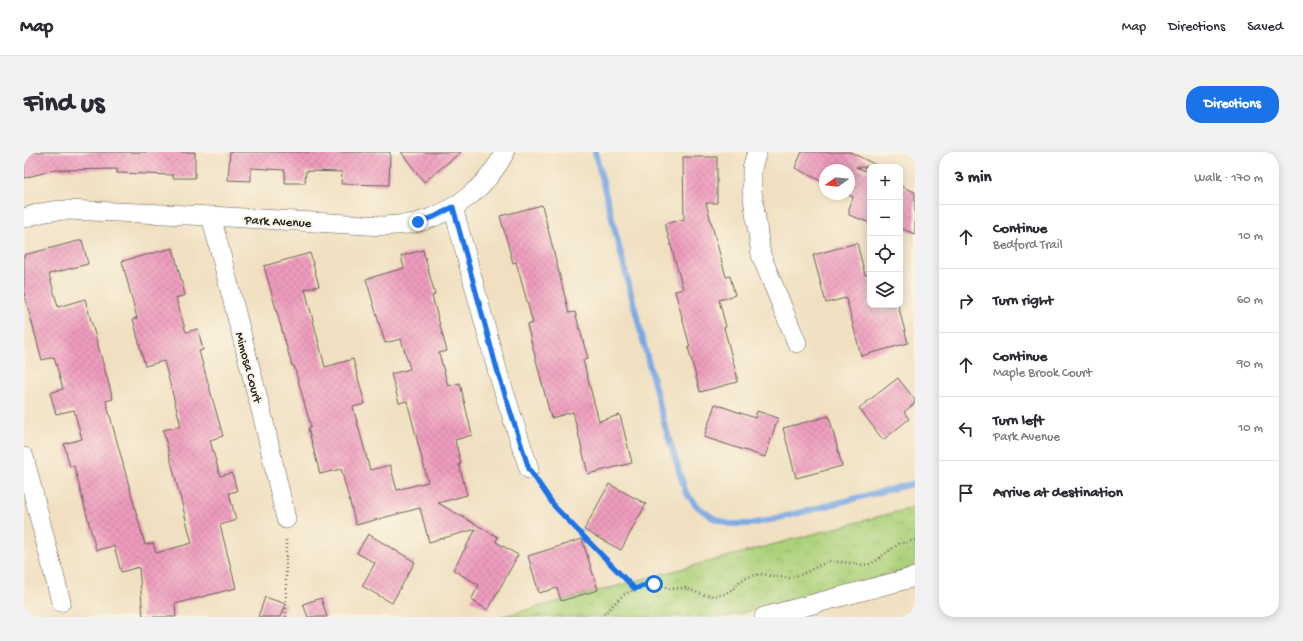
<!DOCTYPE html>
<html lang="en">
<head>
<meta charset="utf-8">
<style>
	body { margin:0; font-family:"Gochi Hand",sans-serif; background:#f2f2f3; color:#2b2b33 }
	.controls { position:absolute; right:12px; top:12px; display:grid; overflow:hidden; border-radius:8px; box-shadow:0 2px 10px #0003 }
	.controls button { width:36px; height:36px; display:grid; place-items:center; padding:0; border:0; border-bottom:1px solid #e1e1e2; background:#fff; color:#2b2b33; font:20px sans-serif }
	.compass { position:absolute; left:795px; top:12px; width:36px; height:36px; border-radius:50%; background:#fff; box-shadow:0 2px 10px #0003; rotate:255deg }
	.stop { position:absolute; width:12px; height:12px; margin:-9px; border:3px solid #1a73e8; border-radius:50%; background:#fff }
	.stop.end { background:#1a73e8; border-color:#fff; box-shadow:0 1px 4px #0008 }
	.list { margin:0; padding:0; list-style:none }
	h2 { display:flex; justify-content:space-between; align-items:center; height:52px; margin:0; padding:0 16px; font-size:17px }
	h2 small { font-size:13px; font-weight:400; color:#7c7c81 }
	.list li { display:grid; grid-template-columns:26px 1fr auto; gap:12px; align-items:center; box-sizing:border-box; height:64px; padding:0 16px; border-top:1px solid #e1e1e2 }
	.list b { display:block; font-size:15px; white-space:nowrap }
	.list p { margin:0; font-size:13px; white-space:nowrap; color:#7c7c81 }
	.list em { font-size:13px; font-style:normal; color:#7c7c81 }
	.icon { flex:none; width:22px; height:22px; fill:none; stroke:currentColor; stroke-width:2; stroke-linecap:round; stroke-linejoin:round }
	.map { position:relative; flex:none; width:891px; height:465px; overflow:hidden; border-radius:16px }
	header { display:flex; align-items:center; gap:24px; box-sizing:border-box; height:56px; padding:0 20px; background:#fff; border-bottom:1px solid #e1e1e2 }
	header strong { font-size:19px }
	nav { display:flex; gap:22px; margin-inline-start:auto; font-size:14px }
	.intro { display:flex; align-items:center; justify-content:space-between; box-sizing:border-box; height:96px; padding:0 24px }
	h1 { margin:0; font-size:28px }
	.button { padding:10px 18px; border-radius:16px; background:#1a73e8; color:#fff; font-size:14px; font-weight:700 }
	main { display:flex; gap:24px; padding:0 24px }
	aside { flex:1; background:#fff; border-radius:16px; box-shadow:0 2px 10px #0003 }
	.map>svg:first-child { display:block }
	.park { fill:url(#park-crowns); stroke:#64764b }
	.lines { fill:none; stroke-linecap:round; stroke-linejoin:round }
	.stream { stroke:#79a8e3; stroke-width:6 }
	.building { fill:url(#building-cross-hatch) }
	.street-casing { stroke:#666156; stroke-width:20 }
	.path { stroke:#666156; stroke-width:2.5; stroke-dasharray:1 3; stroke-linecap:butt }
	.street { stroke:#fff; stroke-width:19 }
	.route { stroke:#1a73e8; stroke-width:5 }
	.labels { text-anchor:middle; stroke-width:4; stroke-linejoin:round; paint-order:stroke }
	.street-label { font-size:13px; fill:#1c1c1c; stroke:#fcf5e5 }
</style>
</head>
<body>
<header>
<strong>Map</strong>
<nav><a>Map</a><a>Directions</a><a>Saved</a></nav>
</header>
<div class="intro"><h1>Find us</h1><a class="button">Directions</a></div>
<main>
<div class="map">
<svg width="891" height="465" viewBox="0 0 891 465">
	<defs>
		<pattern id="park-crowns" width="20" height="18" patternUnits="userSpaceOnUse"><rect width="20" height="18" fill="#acd17a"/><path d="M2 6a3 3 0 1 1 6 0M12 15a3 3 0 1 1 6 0" fill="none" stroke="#93b369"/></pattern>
		<pattern id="building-cross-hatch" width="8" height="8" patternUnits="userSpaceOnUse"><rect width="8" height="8" fill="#ee9bbd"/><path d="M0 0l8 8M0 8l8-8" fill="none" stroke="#cc85a2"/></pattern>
	</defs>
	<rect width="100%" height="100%" fill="#fcf5e5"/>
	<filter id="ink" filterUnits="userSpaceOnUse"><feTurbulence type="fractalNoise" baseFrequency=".025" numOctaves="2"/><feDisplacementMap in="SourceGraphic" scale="8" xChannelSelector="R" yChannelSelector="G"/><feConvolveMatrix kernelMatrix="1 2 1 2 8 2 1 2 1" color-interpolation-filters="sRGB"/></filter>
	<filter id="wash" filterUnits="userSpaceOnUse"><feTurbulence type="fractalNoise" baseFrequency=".012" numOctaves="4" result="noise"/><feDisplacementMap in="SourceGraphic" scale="16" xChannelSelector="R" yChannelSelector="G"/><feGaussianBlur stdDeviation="0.9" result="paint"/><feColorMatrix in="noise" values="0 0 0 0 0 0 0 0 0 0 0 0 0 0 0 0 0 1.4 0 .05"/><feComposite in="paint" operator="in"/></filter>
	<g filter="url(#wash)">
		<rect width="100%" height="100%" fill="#f0e0c1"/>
		<path class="park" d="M 891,355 L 891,416 L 702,465 L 476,465 Z"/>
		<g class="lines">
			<path class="stream" d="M 571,0 L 640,271 L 662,341 L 674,355 L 689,366 L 705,372 L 726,372 L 751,367 L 891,331"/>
		</g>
		<g id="blocks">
			<path class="building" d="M 0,0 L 171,0 L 171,26 L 149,26 L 149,23 L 93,21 L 93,17 L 30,18 L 0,26 Z
				M 206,0 L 366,0 L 365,33 L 317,32 L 318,20 L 282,19 L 281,31 L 261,31 L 261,18 L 227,16 L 227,29 L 204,28 Z
				M 377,0 L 437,0 L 400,30 Z
				M 778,0 L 826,0 L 856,15 L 832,15 L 846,21 L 846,71 L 825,63 L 825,57 L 829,45 L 823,42 L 825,42 L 825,18 L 801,18 L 801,31 L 771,16 Z
				M 659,5 L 693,5 L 693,51 L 682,51 L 702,125 L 706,124 L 711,143 L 695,148 L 702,175 L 700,176 L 713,224 L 713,230 L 676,240 L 664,195 L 666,195 L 651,139 L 659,137 L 641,72 L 660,67 Z
				M 876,34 L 891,40 L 891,82 L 876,76 Z
				M 518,53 L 545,161 L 551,160 L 564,207 L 559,208 L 575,269 L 596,263 L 608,311 L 564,322 L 549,260 L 527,266 L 503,173 L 509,171 L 492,110 L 489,111 L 476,64 Z
				M 58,88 L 64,112 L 25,122 L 34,155 L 61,147 L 89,247 L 82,249 L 121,393 L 129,391 L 132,401 L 168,391 L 139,278 L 157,274 L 140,209 L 121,214 L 109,167 L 113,166 L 98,109 L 149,96 L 161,143 L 152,146 L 162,180 L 174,177 L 179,198 L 175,199 L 199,284 L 186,288 L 196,324 L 208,321 L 213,339 L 205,341 L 212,368 L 196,373 L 212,436 L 151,452 L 152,465 L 119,465 L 115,415 L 97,420 L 90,394 L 72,398 L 50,314 L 46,315 L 40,292 L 58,287 L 50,258 L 32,262 L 26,241 L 39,237 L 30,205 L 18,208 L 0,141 L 0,103 Z
				M 833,91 L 841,123 L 846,121 L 846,153 L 874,153 L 884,191 L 837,204 L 822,146 L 802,151 L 789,103 Z
				M 399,98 L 411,143 L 408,144 L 423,199 L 415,201 L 424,234 L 436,231 L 448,283 L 431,288 L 437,312 L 435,312 L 443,343 L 414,351 L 474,385 L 472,390 L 494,403 L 464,458 L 447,448 L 455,433 L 429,418 L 452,377 L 405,390 L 396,356 L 332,373 L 317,317 L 296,322 L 284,276 L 287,275 L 270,214 L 268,214 L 240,114 L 286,101 L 295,134 L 281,137 L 301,215 L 329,207 L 341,252 L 329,255 L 346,318 L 366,313 L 373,338 L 404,330 L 383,249 L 375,251 L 367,222 L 386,217 L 377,187 L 361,191 L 342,127 L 380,116 L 377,104 Z
				M 874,226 L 891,248 L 891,251 L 880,260 L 885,267 L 859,288 L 835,256 Z
				M 691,252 L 731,266 L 733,259 L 754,266 L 741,305 L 680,285 Z
				M 805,264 L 818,314 L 772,326 L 759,276 Z
				M 585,332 L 622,352 L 597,398 L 560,378 Z
				M 344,382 L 391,410 L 368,451 L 338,434 L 351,411 L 333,401 Z
				M 558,387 L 574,438 L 537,449 L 533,436 L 515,441 L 504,404 Z
				M 241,445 L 262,452 L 257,465 L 234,465 Z
				M 297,446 L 303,465 L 284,465 L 279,452 Z"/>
		</g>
	</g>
	<g filter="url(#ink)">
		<use href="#blocks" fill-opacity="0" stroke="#666156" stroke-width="1"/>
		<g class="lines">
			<defs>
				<path id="street" d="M 733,0 L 728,16 L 728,39 L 737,103 L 773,191
					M 429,55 L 474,221 L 505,317
					M 187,64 L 239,266 L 262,367
					M 0,66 C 14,61 28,58 43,58 L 187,64 L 359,74 C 371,73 383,73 395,70 C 431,60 464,34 481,0
					M 0,305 L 37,450
					M 740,465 L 891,425"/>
			</defs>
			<use href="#street" class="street-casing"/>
			<path class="path" d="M 515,331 L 531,355 L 611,437
				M 262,465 L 262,386
				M 577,465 L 599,443 L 618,434 L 631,432 L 647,437 L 661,436 L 680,443 L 690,444 L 700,442 L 709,437 L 716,429 L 724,425 L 736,422 L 765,426 L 778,422 L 805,409 L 818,410 L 839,413 L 847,412 L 875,392 L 891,388"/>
			<use href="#street" class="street"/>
		</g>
	</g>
	<g class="lines" filter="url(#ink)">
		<path class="route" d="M 394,70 L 410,65 L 429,55 L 474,221 L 505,317 L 531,355 L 611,437 L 618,434 L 630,432"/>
	</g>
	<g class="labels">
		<g class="street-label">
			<text transform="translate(254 68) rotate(3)" y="5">Park Avenue</text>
			<text transform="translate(226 215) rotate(75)" y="5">Mimosa Court</text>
		</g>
	</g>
</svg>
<div class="controls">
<button>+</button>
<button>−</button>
<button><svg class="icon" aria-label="locate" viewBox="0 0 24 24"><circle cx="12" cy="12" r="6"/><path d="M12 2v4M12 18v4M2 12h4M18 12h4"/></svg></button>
<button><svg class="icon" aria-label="layers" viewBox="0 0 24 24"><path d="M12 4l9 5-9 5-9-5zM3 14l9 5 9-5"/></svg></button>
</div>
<svg class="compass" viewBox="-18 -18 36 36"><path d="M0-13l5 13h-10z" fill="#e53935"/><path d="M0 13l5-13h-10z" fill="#7c7c81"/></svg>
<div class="stop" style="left:630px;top:432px"></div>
<div class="stop end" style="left:394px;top:70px"></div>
</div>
<aside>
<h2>3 min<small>Walk · 170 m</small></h2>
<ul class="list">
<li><svg class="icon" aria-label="ahead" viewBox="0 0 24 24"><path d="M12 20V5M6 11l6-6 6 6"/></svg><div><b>Continue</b><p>Bedford Trail</p></div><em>10 m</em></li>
<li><svg class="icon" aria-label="right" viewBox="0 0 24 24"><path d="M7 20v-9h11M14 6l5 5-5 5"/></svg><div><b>Turn right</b></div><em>60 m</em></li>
<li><svg class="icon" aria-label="ahead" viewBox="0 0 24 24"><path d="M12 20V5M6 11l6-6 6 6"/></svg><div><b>Continue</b><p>Maple Brook Court</p></div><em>90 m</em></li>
<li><svg class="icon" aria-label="left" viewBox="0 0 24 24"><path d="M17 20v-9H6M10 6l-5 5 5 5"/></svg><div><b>Turn left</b><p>Park Avenue</p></div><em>10 m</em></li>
<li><svg class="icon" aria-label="arrive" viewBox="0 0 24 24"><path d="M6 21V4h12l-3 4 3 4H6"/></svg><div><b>Arrive at destination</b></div></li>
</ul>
</aside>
</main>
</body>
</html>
